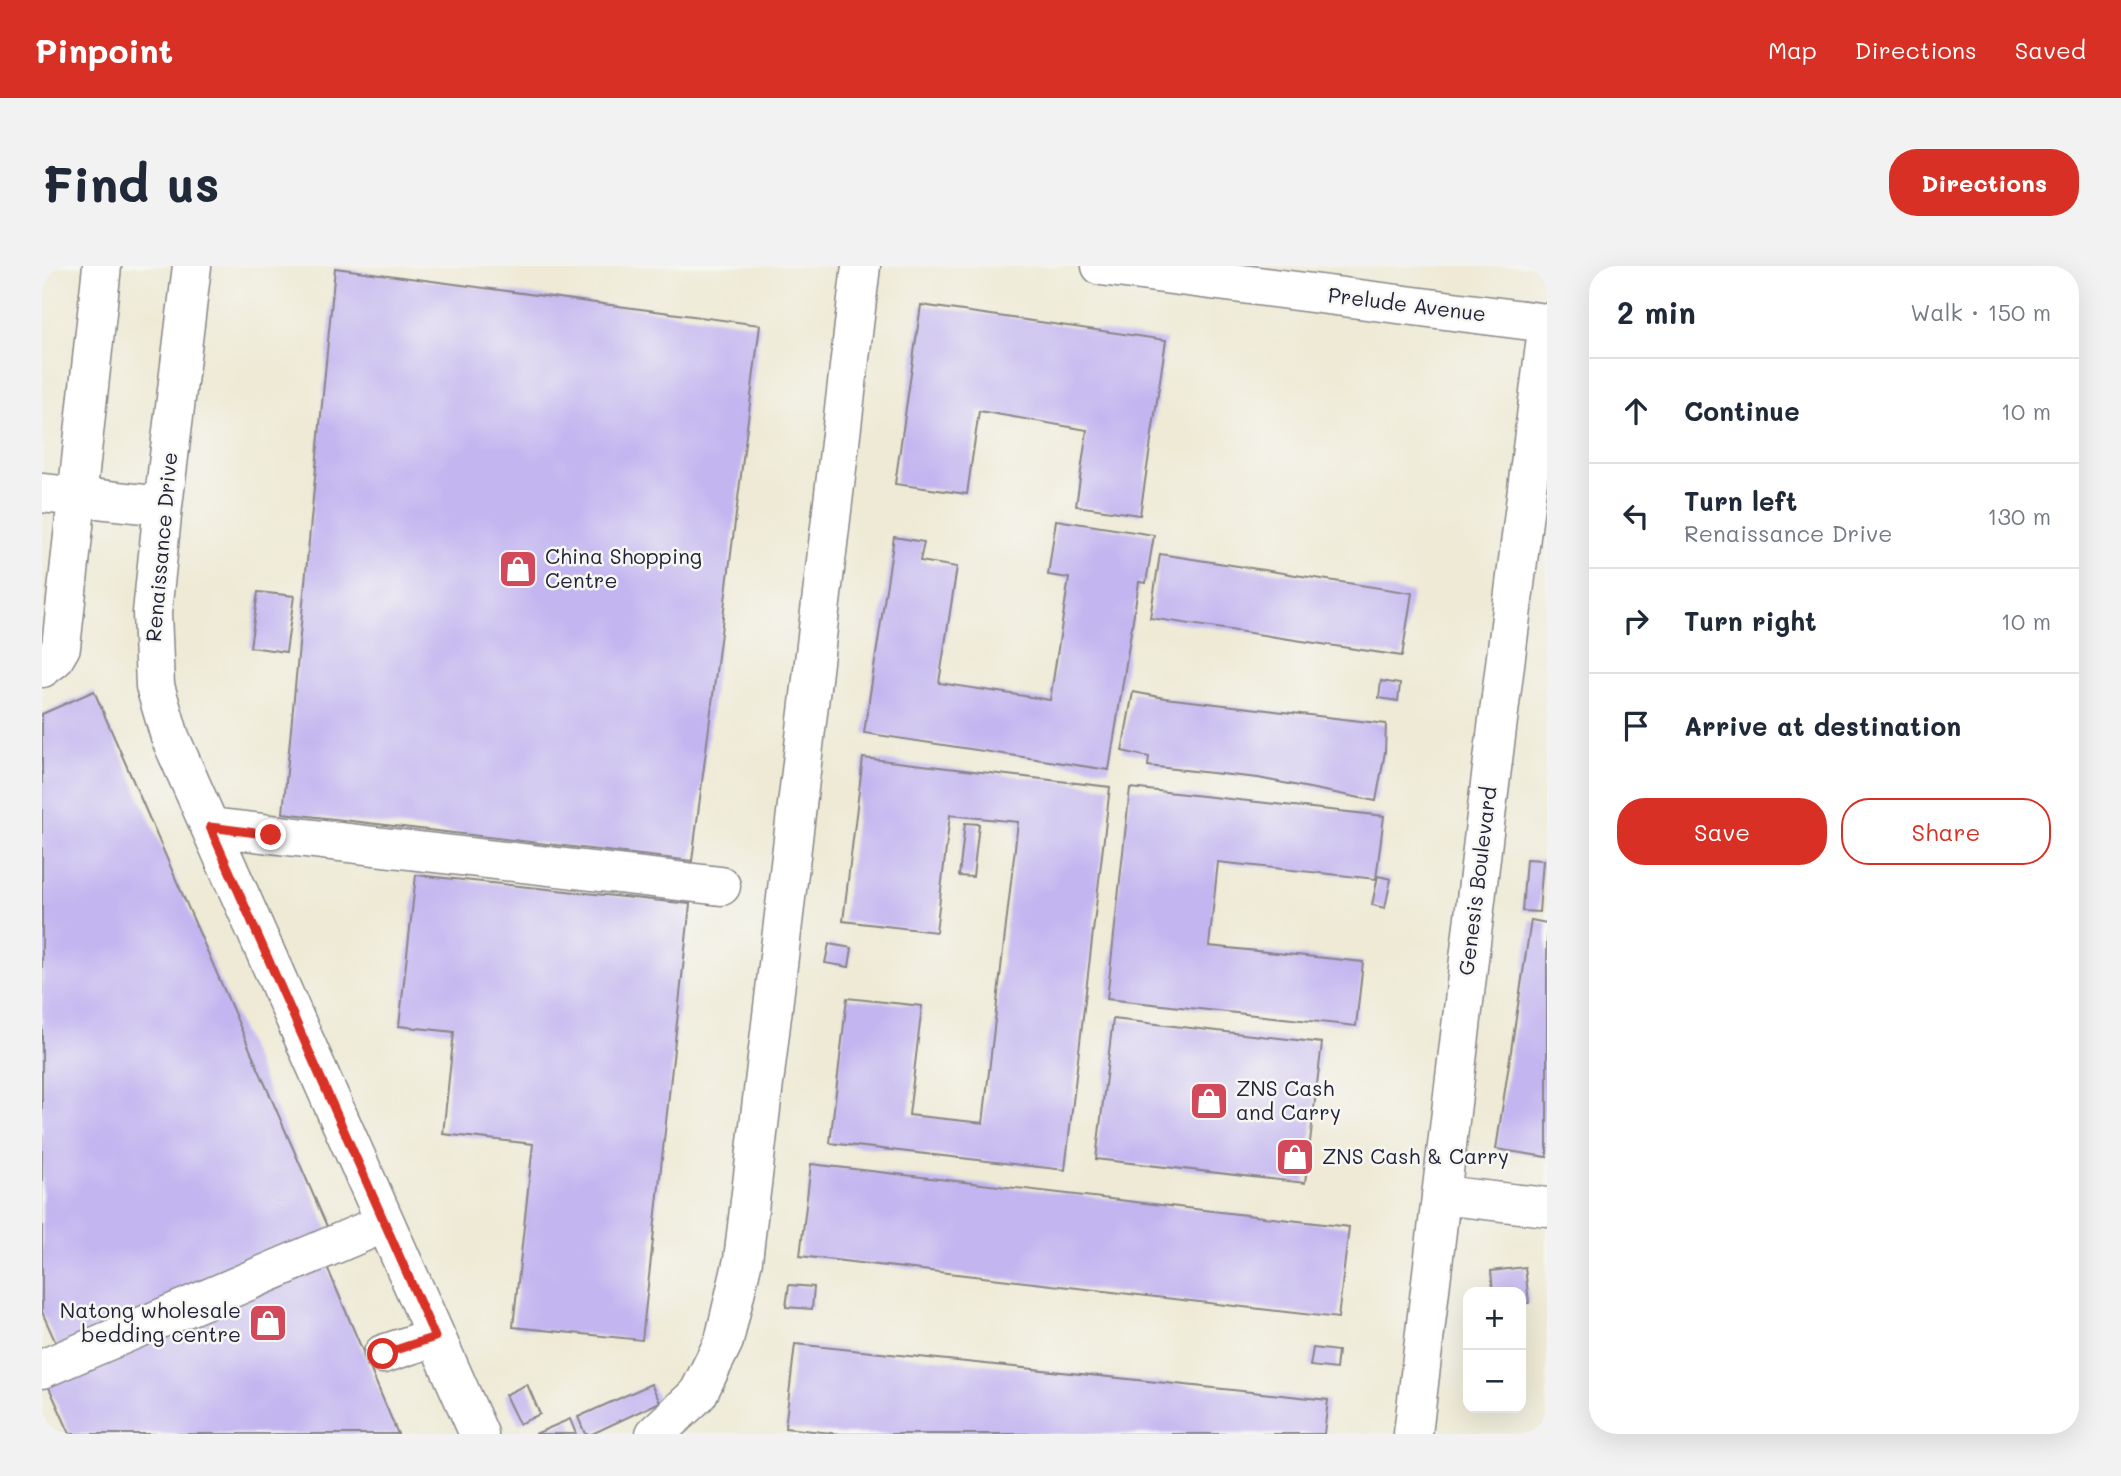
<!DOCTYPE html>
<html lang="en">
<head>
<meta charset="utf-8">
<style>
	body { margin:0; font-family:Mali,sans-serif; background:#f2f2f3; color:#1f2937 }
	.controls { position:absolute; right:21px; bottom:21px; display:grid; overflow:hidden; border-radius:14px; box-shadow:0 7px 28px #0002 }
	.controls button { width:63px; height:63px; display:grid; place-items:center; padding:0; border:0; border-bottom:2px solid #e0e1e3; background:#fff; color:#1f2937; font:35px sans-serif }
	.stop { position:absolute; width:21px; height:21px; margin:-16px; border:5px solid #d93025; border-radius:50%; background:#fff }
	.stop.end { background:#d93025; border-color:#fff; box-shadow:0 2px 7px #0008 }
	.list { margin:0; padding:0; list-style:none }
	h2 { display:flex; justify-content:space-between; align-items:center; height:91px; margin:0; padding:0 28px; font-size:30px }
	h2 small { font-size:23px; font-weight:400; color:#747a83 }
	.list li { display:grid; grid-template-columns:46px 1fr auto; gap:21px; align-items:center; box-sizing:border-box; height:105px; padding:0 28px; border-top:2px solid #e0e1e3 }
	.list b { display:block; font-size:26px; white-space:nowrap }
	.list p { margin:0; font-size:23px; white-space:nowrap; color:#747a83 }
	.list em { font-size:23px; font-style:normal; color:#747a83 }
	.actions { display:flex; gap:14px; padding:21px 28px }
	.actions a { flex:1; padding:16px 0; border:2px solid #d93025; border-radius:28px; text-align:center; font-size:24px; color:#d93025 }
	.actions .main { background:#d93025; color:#fff }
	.icon { flex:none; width:38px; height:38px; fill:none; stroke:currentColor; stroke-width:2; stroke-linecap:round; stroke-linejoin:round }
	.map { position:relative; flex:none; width:1505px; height:1168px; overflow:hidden; border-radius:28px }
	header { display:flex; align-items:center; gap:42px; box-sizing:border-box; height:98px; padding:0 35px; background:#d93025; color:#fff }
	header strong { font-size:33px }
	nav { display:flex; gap:38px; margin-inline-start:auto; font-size:24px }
	.intro { display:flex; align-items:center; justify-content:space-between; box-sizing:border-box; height:168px; padding:0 42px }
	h1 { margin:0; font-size:49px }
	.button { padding:18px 32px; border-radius:28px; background:#d93025; color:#fff; font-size:24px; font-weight:700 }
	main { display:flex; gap:42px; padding:0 42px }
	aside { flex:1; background:#fff; border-radius:28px; box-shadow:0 7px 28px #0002 }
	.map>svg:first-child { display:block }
	.building { fill:#c3b6f0 }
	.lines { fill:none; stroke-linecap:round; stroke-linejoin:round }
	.minor-casing { stroke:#888688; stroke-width:41 }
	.minor { stroke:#fff; stroke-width:38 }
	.route { stroke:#d93025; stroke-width:9 }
	.labels { text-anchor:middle; stroke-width:5; stroke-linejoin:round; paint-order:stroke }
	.street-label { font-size:21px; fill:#22223b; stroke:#f6f6f2 }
	.poi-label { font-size:21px; fill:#22223b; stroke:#f6f6f2; text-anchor:start }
</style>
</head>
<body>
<header>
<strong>Pinpoint</strong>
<nav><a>Map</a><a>Directions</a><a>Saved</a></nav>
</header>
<div class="intro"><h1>Find us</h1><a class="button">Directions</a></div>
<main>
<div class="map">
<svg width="1505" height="1168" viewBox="0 0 1505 1168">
	<rect width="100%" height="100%" fill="#f6f6f2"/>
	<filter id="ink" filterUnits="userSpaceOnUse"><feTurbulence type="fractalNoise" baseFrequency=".0143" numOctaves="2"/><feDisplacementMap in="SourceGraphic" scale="14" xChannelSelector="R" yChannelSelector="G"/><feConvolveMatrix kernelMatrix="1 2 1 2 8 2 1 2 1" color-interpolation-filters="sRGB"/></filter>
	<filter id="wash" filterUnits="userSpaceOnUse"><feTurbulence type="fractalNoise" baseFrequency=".00686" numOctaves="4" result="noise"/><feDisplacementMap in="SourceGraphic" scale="28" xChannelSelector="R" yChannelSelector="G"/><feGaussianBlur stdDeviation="1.57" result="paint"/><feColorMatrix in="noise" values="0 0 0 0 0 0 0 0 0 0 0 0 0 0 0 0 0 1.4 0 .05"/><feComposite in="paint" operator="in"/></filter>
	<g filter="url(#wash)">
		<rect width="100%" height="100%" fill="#eeead5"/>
		<g id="blocks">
			<path class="building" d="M 293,2 L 718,59 L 650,595 L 241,547 Z
				M 879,39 L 1124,74 L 1098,249 L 1034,240 L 1045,164 L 937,145 L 925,228 L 853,218 Z
				M 1014,254 L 1112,269 L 1104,317 L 1097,316 L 1067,504 L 822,467 L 852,271 L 882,276 L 878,295 L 915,301 L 897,417 L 1008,434 L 1027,312 L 1006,309 Z
				M 1118,288 L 1370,327 L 1360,390 L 1108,352 Z
				M 216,326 L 252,330 L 244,386 L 208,381 Z
				M 1339,415 L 1358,418 L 1356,435 L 1337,432 Z
				M 52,425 L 287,965 L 17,1084 L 0,1046 L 0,448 Z
				M 1091,426 L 1123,432 L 1344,458 L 1343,486 L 1334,535 L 1216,512 L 1106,500 L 1107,491 L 1080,485 Z
				M 821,492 L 1068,521 L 1023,904 L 788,877 L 805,732 L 880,740 L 867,849 L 941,857 L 976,556 L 908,549 L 894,666 L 801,655 Z
				M 1088,522 L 1342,550 L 1334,613 L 1176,596 L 1167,680 L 1321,696 L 1314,760 L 1065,733 Z
				M 923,557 L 937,558 L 931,611 L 917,610 Z
				M 1484,593 L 1501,594 L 1497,646 L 1480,645 Z
				M 374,609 L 648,638 L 600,1074 L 471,1061 L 491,878 L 401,868 L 412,766 L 357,760 Z
				M 1336,610 L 1349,613 L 1343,642 L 1330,639 Z
				M 1489,654 L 1505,657 L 1505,891 L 1454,883 Z
				M 787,678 L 810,682 L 807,701 L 783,697 Z
				M 1071,753 L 1280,777 L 1263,917 L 1054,893 Z
				M 769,898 L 1307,961 L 1296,1052 L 758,990 Z
				M 283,996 L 356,1168 L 28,1168 L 5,1117 Z
				M 1483,1001 L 1487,1037 L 1479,1038 L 1479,1026 L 1451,1026 L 1449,1005 Z
				M 747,1019 L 772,1021 L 770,1043 L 744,1041 Z
				M 753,1078 L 1286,1134 L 1282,1168 L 799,1168 L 743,1162 Z
				M 1271,1082 L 1296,1085 L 1294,1103 L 1268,1100 Z
				M 485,1118 L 498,1148 L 477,1158 L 463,1129 Z
				M 609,1118 L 618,1136 L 550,1168 L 543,1168 L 536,1151 Z
				M 528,1153 L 534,1168 L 493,1168 Z"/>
		</g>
	</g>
	<g filter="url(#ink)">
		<use href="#blocks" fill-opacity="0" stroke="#888688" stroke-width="2"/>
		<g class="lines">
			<defs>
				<path id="minor" d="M 150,0 L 121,240 L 110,347 L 113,420 L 128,471 L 437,1168
					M 1059,0 L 1505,57
					M 0,227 L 121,240
					M 0,402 L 12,393 L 19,381 L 60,0
					M 168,561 L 679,620
					M 1399,929 L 1505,941
					M 341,1088 L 393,1071
					M 0,1103 L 343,957
					M 613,1168 L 656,1128 L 682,1075 L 701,994 L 819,0
					M 1371,1168 L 1442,566 L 1505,63"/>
			</defs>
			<use href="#minor" class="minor-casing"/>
			<use href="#minor" class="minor"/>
		</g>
	</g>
	<g class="lines" filter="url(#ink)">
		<path class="route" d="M 229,569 L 168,561 L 393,1071 L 341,1088"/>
	</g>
	<defs>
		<symbol id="shop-square" viewBox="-11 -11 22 22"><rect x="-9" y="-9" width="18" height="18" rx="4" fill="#d1495b" stroke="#f6f6f2"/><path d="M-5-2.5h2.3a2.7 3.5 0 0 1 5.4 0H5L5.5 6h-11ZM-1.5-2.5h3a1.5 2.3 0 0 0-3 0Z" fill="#fff"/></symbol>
	</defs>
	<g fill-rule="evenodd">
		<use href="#shop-square" x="454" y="281" width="44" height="44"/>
		<use href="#shop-square" x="1145" y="813" width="44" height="44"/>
		<use href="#shop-square" x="1231" y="869" width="44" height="44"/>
		<use href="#shop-square" x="204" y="1035" width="44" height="44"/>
	</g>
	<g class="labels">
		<g class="street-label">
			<text transform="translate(1365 39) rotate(7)" y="7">Prelude Avenue</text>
			<text transform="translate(120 281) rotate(-85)" y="7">Renaissance Drive</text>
			<text transform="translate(1436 615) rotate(-83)" y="7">Genesis Boulevard</text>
		</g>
		<g class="poi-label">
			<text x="503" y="298">China Shopping<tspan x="503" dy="24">Centre</tspan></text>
			<text x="1194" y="830">ZNS Cash<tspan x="1194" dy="24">and Carry</tspan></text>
			<text x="1280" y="898">ZNS Cash &amp; Carry</text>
			<text x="199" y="1052" text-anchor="end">Natong wholesale<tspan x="199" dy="24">bedding centre</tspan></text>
		</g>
	</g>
</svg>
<div class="controls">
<button>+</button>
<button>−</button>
</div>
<div class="stop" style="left:341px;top:1088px"></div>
<div class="stop end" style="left:229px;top:569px"></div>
</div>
<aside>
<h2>2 min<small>Walk · 150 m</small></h2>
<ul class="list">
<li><svg class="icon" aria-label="ahead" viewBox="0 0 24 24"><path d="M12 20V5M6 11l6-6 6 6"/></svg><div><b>Continue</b></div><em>10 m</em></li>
<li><svg class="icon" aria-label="left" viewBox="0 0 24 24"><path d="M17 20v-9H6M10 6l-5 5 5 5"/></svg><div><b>Turn left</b><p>Renaissance Drive</p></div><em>130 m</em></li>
<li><svg class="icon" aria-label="right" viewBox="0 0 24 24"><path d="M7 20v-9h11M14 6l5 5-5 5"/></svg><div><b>Turn right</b></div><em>10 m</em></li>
<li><svg class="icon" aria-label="arrive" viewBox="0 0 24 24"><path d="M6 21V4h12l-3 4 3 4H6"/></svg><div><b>Arrive at destination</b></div></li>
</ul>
<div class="actions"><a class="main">Save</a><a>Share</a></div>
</aside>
</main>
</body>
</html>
